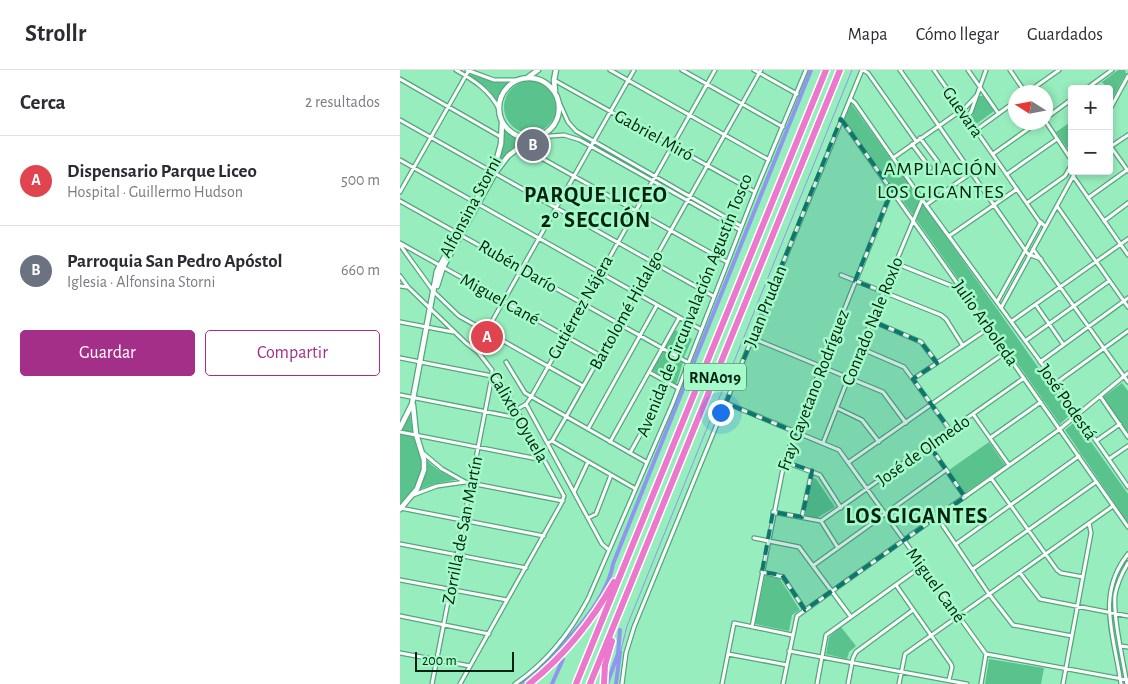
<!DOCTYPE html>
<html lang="es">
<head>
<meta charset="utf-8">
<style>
	body { margin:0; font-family:"Alegreya Sans",sans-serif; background:#f7f7f7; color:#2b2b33 }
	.controls { position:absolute; right:15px; top:15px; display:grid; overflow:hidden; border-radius:5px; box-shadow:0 2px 8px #0003 }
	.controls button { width:45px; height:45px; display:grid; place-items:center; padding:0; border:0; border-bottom:1px solid #e1e1e2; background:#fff; color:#2b2b33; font:25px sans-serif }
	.compass { position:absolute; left:608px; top:15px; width:45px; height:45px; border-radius:50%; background:#fff; box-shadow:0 2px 8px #0003; rotate:281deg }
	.scale { position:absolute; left:15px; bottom:12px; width:99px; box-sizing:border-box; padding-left:5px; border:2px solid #021; border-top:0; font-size:14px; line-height:18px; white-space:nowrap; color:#021; -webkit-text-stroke:4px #a4fac9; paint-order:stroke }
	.you { position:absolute; left:320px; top:342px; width:18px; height:18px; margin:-12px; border:4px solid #fff; border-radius:50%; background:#1a73e8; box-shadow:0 0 0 8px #1a73e833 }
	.badge { display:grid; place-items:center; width:32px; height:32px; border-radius:50%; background:#a42f89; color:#fff; font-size:16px; font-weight:700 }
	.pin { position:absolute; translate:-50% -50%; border:2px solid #fff; box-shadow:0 1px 5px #0006 }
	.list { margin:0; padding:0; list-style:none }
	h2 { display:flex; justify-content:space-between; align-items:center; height:65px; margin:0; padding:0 20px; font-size:21px }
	h2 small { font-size:16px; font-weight:400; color:#7c7c81 }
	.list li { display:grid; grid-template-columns:32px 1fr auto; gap:15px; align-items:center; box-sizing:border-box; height:90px; padding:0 20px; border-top:1px solid #e1e1e2 }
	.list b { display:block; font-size:19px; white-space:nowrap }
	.list p { margin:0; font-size:16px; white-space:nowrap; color:#7c7c81 }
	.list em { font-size:16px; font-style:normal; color:#7c7c81 }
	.actions { display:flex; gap:10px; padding:15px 20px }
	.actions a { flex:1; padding:11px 0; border:1px solid #a42f89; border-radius:5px; text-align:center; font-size:18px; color:#a42f89 }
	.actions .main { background:#a42f89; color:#fff }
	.map { position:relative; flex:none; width:728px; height:614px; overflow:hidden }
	header { display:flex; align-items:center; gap:30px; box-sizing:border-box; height:70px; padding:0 25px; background:#fff; border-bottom:1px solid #e1e1e2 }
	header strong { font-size:24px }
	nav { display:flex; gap:28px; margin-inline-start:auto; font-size:18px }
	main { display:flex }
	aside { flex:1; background:#fff }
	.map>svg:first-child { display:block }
	.green { fill:#5ac28c }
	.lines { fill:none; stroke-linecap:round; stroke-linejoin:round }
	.stream { stroke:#8e97ed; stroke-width:1 }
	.canal { stroke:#8e97ed; stroke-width:4 }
	.minor-casing { stroke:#51a77a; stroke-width:5.5 }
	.tertiary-casing { stroke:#51a77a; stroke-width:7 }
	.motorway-casing { stroke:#fff; stroke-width:9 }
	.minor { stroke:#fff; stroke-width:3 }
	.tertiary { stroke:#fff; stroke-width:4.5 }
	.motorway { stroke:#ec78cd; stroke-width:6 }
	.marked { fill:#0f766e; fill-opacity:0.2; stroke:#0f766e; stroke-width:4; stroke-dasharray:10 6; stroke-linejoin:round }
	.labels { text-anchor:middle; stroke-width:5; stroke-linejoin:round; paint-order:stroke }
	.shield { fill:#a4fac9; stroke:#316348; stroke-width:1 }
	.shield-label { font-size:16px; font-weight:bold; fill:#021 }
	.street-label { font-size:18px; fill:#021; stroke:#a4fac9 }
	.quarter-label { font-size:20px; letter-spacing:1px; fill:#021; stroke:#a4fac9 }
	.district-label { font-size:22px; font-weight:bold; letter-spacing:1px; fill:#021; stroke:#a4fac9 }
</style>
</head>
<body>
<header>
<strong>Strollr</strong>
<nav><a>Mapa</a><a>Cómo llegar</a><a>Guardados</a></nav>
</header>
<main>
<aside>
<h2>Cerca<small>2 resultados</small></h2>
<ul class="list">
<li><span class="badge" style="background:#e0444e">A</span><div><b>Dispensario Parque Liceo</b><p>Hospital · Guillermo Hudson</p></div><em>500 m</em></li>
<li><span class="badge" style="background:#6b7280">B</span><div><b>Parroquia San Pedro Apóstol</b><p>Iglesia · Alfonsina Storni</p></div><em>660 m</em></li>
</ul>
<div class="actions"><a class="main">Guardar</a><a>Compartir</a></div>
</aside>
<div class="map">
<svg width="728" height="614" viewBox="0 0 728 614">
	<rect width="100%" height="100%" fill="#97edbd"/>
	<path class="green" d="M 718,0 L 725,0 L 726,4 L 709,34 L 709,25 L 712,23 L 702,12 Z
		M 70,4 L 94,12 L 110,13 L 105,18 L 98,34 L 89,20 L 70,6 Z
		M104 37a26 26 0 1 1 52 0a26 26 0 1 1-52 0Z
		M 579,26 L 583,26 L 594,41 L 575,55 L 571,49 Z
		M 451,33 L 520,130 L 513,145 L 444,50 Z
		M 672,51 L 672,85 L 656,62 Z
		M 104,58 L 112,66 L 121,69 L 95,98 L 102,77 Z
		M 523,134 L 671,344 L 660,354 L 516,149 Z
		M 275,260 L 292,269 L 284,287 L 265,277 Z
		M 263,281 L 283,292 L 276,315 L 252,300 Z
		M 722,313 L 728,321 L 728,363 L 703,327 Z
		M 10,343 C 15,380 22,393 56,410 C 33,413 16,418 0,434 L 0,362 Z
		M 676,351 L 728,424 L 728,453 L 665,360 Z
		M 589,372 L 605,395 L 565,423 L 549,400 Z
		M 413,408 L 416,409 L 435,437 L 417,448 L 405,446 Z
		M 365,505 L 380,509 L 400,540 L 392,545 L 389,561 L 355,554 Z
		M 441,557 L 456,576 L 449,582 L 447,589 L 426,584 L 429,567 Z
		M 589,589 L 644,598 L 641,614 L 585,614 Z"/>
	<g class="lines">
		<path class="stream" d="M 221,580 L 227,556 L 452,0"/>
		<path class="canal" d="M 120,614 C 153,587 206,536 213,494 L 411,0
			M 152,614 L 163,589
			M 207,614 L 218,584 L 220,560
			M 216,614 L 220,582"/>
		<defs>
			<path id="minor" d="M 56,0 C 75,11 89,20 99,39
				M 67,0 L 94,10 L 119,10
				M 210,0 L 369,90
				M 282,0 L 383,57
				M 354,0 L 397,24
				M 463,0 L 468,3 L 516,71
				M 500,0 L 628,184 L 641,189
				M 534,0 L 639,151 L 645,156
				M 568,0 L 598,43
				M 610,0 L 625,22
				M 0,9 L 101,67
				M 154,10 L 355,122
				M 686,19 L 712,0
				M 628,22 L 659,0
				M 450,29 L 455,33 L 526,135 L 656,313 L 728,417
				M 159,32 L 168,52 L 176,61 L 341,156
				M 709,41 L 728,6
				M 567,47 L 571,42 L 586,0
				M 646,48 L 672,29
				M 441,49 L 562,220 L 728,457
				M 0,50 L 313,226
				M 646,52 L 672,91
				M 576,60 L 616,31
				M 138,67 L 164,65 L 180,70 L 340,160
				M 520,68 L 538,92
				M 512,74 L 530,98
				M 120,76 L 327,192
				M 710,77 L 728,65
				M 711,77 L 728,101
				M 593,84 L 638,52
				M 493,88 L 566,37 L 577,25
				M 0,90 L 300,259
				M 607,104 L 657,69
				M 673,106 L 728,185
				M 0,122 L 69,0
				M 688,128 L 727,100
				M 0,131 L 287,292
				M 627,133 L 665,106 L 672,94
				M 526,135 L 568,105
				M 657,136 L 728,237
				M 704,151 L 728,133
				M 549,166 L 617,119
				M 0,173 L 201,286
				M 0,175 L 34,222 L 59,246 L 183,316
				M 633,179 L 728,312
				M 495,193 L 562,220
				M 441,205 L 541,245 L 546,249 L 563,276
				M 0,206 L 8,217 L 66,273 L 78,282 L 92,300 L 92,306 L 101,312 L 164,426 L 161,434 L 60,614
				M 0,216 L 7,217
				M 597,232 L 641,152
				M 636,235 L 663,274
				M 601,238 L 676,101
				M 472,251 L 521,272 L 537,293
				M 612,251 L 728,169
				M 0,252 L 53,262
				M 86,262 L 234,0
				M 352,268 L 483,322 L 506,353
				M 625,271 L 709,211
				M 460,278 L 504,297 L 550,360
				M 0,288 L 92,306 L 32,614
				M 106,292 L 125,323 L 246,392
				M 640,292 L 728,228
				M 249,302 L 278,318
				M 513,309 L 589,258
				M 656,313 L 728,261
				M 0,325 L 113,347 L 119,346
				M 700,326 L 728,367
				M 326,333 L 439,380 L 586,584 L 728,610
				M 126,334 L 202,474 L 209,480
				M 437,338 L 462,350 L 479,372
				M 116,340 L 126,334 L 131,327 L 315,0
				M 573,344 L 609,395
				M 188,359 L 257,235
				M 0,362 L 143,390
				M 590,368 L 641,332
				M 152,371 L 234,418
				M 696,371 L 720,354
				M 210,372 L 279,248
				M 148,373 L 152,371 L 166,347 L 361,0
				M 423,373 L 460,278 L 522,130
				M 529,375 L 565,427
				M 23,383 L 42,399 L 65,412 L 163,431
				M 230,383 L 269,313
				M 709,389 L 728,376
				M 383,391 L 420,405 L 441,438
				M 449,392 L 606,282
				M 591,408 L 657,500 L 661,503 L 683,507
				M 174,422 L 188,392
				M 13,425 L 37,416 L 65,412
				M 0,438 L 144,466
				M 373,442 L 421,451 L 438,478
				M 402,447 L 412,401
				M 537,447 L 589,524 L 613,555 L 672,566
				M 188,448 L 196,444 L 211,405
				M 421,451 L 624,308
				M 354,468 L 399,477 L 451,547
				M 0,474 L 126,498
				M 556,474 L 679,386
				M 414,495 L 546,400
				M 573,499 L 696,412
				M 362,502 L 383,507 L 405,540
				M 620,503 L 640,529 L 728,546
				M 0,510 L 107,530
				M 496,515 L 551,594 L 552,597 L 549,610
				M 0,546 L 89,564
				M 352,557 L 385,388 L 492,120
				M 721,576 L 728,577
				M 389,581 L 567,614
				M 0,583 L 70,596
				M 328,584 L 387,595
				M 115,614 C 146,593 170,563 188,529 L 272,335 L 355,122 L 406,0
				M 222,614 L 226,583 L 234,557 L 462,0
				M 322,614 L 334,553 L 392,565
				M 383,614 L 397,546 L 660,359 L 728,303
				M 417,614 L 426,565 L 522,496
				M 448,614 L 453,588 L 456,582 L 513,540
				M 499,614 L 505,584 L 713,436
				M 581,614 L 586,584
				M 663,614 L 691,463 L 689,453
				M 721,614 C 715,568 695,525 728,484
				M 727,614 C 723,590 713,548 715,525 C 717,514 722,503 728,493"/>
			<path id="tertiary" d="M99 38a30 30 0 1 1 60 0a30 30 0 1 1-60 0Z
				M 127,8 L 138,0
				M 155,21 L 154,10 L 156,0
				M 37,216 L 43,197 L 95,103 L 108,86 L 130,69
				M 0,358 L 12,334 L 37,201 L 95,96 L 101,74 L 102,52
				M 0,439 L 17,419 L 24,400 L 24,390 L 16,364 L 13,335"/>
			<path id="motorway" d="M 129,614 C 164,586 192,551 214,512
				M 176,614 L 426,0
				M 190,614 L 440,0
				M 204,614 L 205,595 L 212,571"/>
		</defs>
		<use href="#minor" class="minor-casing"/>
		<use href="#tertiary" class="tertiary-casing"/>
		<use href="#motorway" class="motorway-casing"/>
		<use href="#minor" class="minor"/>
		<use href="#tertiary" class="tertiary"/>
		<use href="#motorway" class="motorway"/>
	</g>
	<path class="marked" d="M 441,49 L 492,120 L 455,211 L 484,222 L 472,251 L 521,272 L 537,293 L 513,309 L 550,360 L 529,375 L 565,427 L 405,540 L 382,505 L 362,502 L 373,442 L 402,447 L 412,401 L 383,391 L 395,362 L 326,333 Z"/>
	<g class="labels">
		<rect class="shield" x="284" y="293.5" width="62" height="27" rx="4"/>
		<g class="shield-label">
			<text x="315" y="313">RNA019</text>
		</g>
		<g class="street-label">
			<text transform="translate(563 42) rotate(55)" y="6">Guevara</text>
			<text transform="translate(254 65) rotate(29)" y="6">Gabriel Miró</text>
			<text transform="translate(70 137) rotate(-62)" y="6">Alfonsina Storni</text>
			<text transform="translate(118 196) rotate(30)" y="6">Rubén Darío</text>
			<text transform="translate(100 229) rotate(29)" y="6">Miguel Cané</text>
			<text transform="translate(294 235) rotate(-68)" y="6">Avenida de Circunvalación Agustín Tosco</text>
			<text transform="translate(365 236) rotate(-68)" y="6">Juan Prudan</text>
			<text transform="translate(180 237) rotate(-61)" y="6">Gutiérrez Nájera</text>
			<text transform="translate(226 240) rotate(-61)" y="6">Bartolomé Hidalgo</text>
			<text transform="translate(472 251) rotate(-68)" y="6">Conrado Nale Roxlo</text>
			<text transform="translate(586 253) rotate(55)" y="6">Julio Arboleda</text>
			<text transform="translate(413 320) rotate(-69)" y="6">Fray Cayetano Rodríguez</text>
			<text transform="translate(668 332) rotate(55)" y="6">José Podestá</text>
			<text transform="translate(119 347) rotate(60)" y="6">Calixto Oyuela</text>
			<text transform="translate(523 380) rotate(-35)" y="6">José de Olmedo</text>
			<text transform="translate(62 460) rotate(-79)" y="6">Zorrilla de San Martín</text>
			<text transform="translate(536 515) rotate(54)" y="6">Miguel Cané</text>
		</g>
		<g class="quarter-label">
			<text x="541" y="105">AMPLIACIÓN<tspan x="541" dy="23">LOS GIGANTES</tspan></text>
		</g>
		<g class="district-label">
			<text x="196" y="132">PARQUE LICEO<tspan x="196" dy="25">2° SECCIÓN</tspan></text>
			<text x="517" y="453">LOS GIGANTES</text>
		</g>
	</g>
</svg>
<div class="controls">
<button>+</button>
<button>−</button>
</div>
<svg class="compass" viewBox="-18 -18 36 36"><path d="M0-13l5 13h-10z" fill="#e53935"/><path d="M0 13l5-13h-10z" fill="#7c7c81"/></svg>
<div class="scale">200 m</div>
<div class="you"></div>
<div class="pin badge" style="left:87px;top:267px;background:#e0444e">A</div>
<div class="pin badge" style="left:133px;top:75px;background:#6b7280">B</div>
</div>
</main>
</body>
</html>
